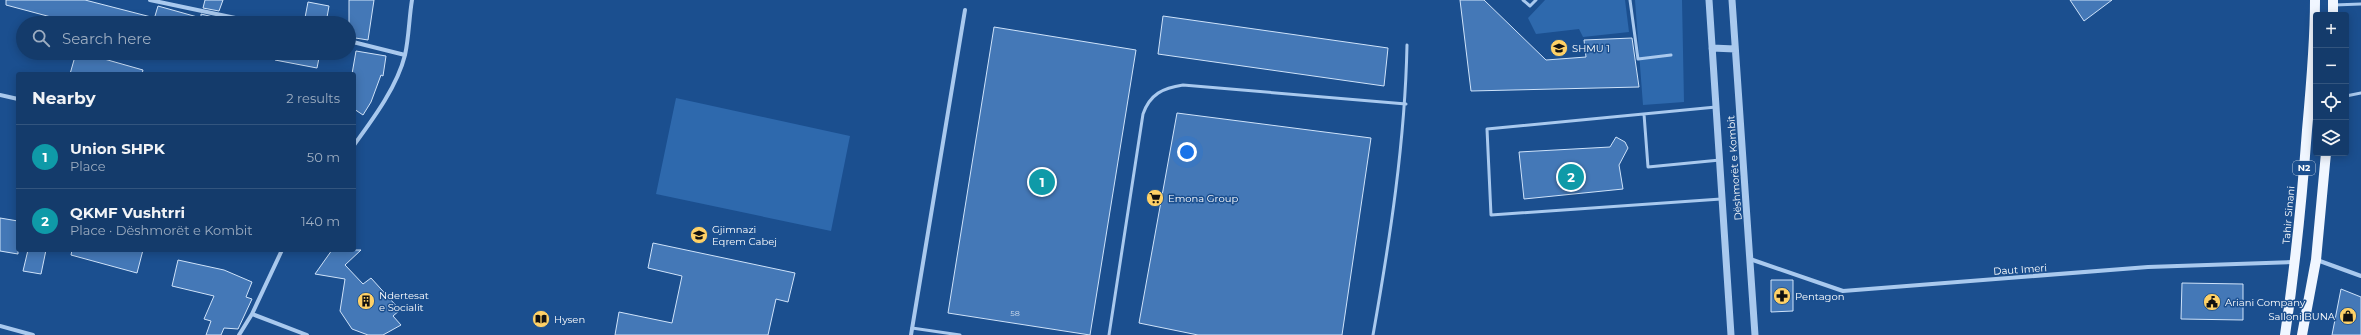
<!DOCTYPE html>
<html lang="en">
<head>
<meta charset="utf-8">
<style>
	body { margin:0; font-family:Montserrat,sans-serif; background:#214673; color:#f1f3f6 }
	.controls { position:absolute; right:12px; top:12px; display:grid; overflow:hidden; border-radius:4px; box-shadow:0 2px 10px #0003 }
	.controls button { width:36px; height:36px; display:grid; place-items:center; padding:0; border:0; border-bottom:1px solid #33557e; background:#143b6b; color:#f1f3f6; font:20px sans-serif }
	.you { position:absolute; left:1187px; top:152px; width:14px; height:14px; margin:-10px; border:3px solid #fff; border-radius:50%; background:#1a73e8; box-shadow:0 0 0 6px #1a73e833 }
	.badge { display:grid; place-items:center; width:26px; height:26px; border-radius:50%; background:#8bbbb9; color:#fff; font-size:13px; font-weight:700 }
	.pin { position:absolute; translate:-50% -50%; border:2px solid #fff; box-shadow:0 1px 4px #0006 }
	.list { margin:0; padding:0; list-style:none }
	h2 { display:flex; justify-content:space-between; align-items:center; height:52px; margin:0; padding:0 16px; font-size:17px }
	h2 small { font-size:13px; font-weight:400; color:#9dadc1 }
	.list li { display:grid; grid-template-columns:26px 1fr auto; gap:12px; align-items:center; box-sizing:border-box; height:64px; padding:0 16px; border-top:1px solid #33557e }
	.list b { display:block; font-size:15px; white-space:nowrap }
	.list p { margin:0; font-size:13px; white-space:nowrap; color:#9dadc1 }
	.list em { font-size:13px; font-style:normal; color:#9dadc1 }
	.icon { flex:none; width:22px; height:22px; fill:none; stroke:currentColor; stroke-width:2; stroke-linecap:round; stroke-linejoin:round }
	.map { position:relative; flex:none; width:2361px; height:335px; overflow:hidden }
	.search { position:absolute; background:#143b6b; box-shadow:0 2px 10px #0003; left:16px; top:16px; width:340px; height:44px; display:flex; align-items:center; gap:10px; box-sizing:border-box; padding:0 14px; border-radius:22px; color:#9dadc1; font-size:15px }
	.panel { position:absolute; background:#143b6b; box-shadow:0 2px 10px #0003; left:16px; top:72px; width:340px; height:180px; border-radius:4px }
	.map>svg:first-child { display:block }
	.green { fill:#2e69ad }
	.building { fill:#4478b7; stroke:#cfe3fa }
	.lines { fill:none; stroke-linecap:round; stroke-linejoin:round }
	.service { stroke:#a9c9ee; stroke-width:3 }
	.minor { stroke:#a9c9ee; stroke-width:4 }
	.tertiary { stroke:#a9c9ee; stroke-width:7 }
	.primary { stroke:#f0f6ff; stroke-width:10 }
	.labels { text-anchor:middle; stroke-width:3; stroke-linejoin:round; paint-order:stroke }
	.number-label { font-size:8px; fill:#d0dded }
	.shield { fill:#1b4f8f; stroke:#bbcadd; stroke-width:1 }
	.shield-label { font-size:9px; font-weight:bold; fill:#fff }
	.poi-label { font-size:10px; fill:#fff; stroke:#1b4f8f; text-anchor:start }
	.street-label { font-size:10px; fill:#fff; stroke:#1b4f8f }
</style>
</head>
<body>
<div class="map">
<svg width="2361" height="335" viewBox="0 0 2361 335">
	<rect width="100%" height="100%" fill="#1b4f8f"/>
	<path class="green" d="M 1545,0 L 1625,0 L 1629,32 L 1583,37 L 1579,29 L 1536,34 L 1528,18 Z
		M 1635,0 L 1682,0 L 1684,102 L 1643,105 Z
		M 676,98 L 850,136 L 831,231 L 656,194 Z"/>
	<path class="building" d="M 6,0 L 85,0 L 155,18 L 154,23 L 90,23 L 66,17 L 66,21 L 6,5 Z
		M 205,0 L 223,0 L 219,11 L 203,8 Z
		M 349,0 L 374,0 L 368,40 L 349,37 Z
		M 1460,0 L 1484,0 L 1546,60 L 1586,57 L 1584,40 L 1632,38 L 1639,87 L 1471,91 Z
		M 2070,0 L 2112,0 L 2084,21 Z
		M 308,2 L 329,6 L 326,23 L 304,23 Z
		M 158,6 L 201,18 L 201,14 L 217,18 L 216,23 L 160,23 L 155,16 Z
		M 1163,16 L 1388,48 L 1384,86 L 1158,54 Z
		M 994,27 L 1136,50 L 1090,335 L 948,313 Z
		M 356,51 L 386,56 L 383,76 L 381,75 L 371,102 L 363,115 L 354,109 L 354,74 L 352,74 Z
		M 76,53 L 83,53 L 143,70 L 142,74 L 70,74 Z
		M 276,53 L 320,53 L 317,68 L 275,60 Z
		M 1177,113 L 1371,138 L 1342,335 L 1198,335 L 1139,323 Z
		M 1616,137 L 1625,142 L 1628,148 L 1619,165 L 1623,189 L 1524,199 L 1519,152 L 1610,147 Z
		M 0,218 L 18,221 L 18,254 L 0,251 Z
		M 653,243 L 795,273 L 788,302 L 776,299 L 768,335 L 615,335 L 619,312 L 672,323 L 682,276 L 648,268 Z
		M 28,250 L 46,250 L 41,274 L 23,271 Z
		M 72,250 L 143,250 L 137,273 L 71,255 Z
		M 332,250 L 361,250 L 345,265 L 363,284 L 371,278 L 400,310 L 393,316 L 401,325 L 383,335 L 368,335 L 352,329 L 340,311 L 345,279 L 315,274 Z
		M 178,260 L 224,270 L 252,282 L 246,297 L 252,299 L 238,329 L 224,328 L 221,335 L 206,335 L 211,321 L 204,319 L 214,296 L 172,286 Z
		M 1771,280 L 1793,280 L 1793,311 L 1771,312 Z
		M 2182,283 L 2243,284 L 2243,320 L 2181,319 Z
		M 2341,289 L 2361,297 L 2361,335 L 2332,335 Z"/>
	<g class="lines">
		<path class="service" d="M 1523,0 L 1530,6 L 1536,0
			M 1630,0 L 1638,59 L 1671,55
			M 2334,5 L 2361,4
			M 2346,96 L 2361,93
			M 1716,107 L 1487,129 L 1491,215 L 1721,199
			M 1644,114 L 1648,167 L 1720,160
			M 912,328 L 960,335
			M 1109,335 L 1143,114 C 1150,94 1163,88 1183,85 L 1406,104
			M 1373,335 C 1390,239 1405,142 1407,45"/>
		<path class="minor" d="M 150,0 L 259,23
			M 349,41 L 405,55
			M 0,95 L 18,99
			M 354,145 C 373,119 397,87 405,55 C 409,37 409,18 412,0
			M 1750,259 L 1843,291 L 2148,267 L 2293,262
			M 2317,260 L 2361,276
			M 252,314 L 307,335
			M 0,326 L 33,335
			M 239,335 L 252,314 L 282,250
			M 911,335 L 965,10"/>
		<path class="tertiary" d="M 1709,0 L 1731,335
			M 1732,0 L 1755,335
			M 1712,48 L 1735,49"/>
		<path class="primary" d="M 2333,0 L 2333,15
			M 2285,335 C 2295,267 2302,199 2307,130 C 2311,87 2315,44 2315,0
			M 2302,335 L 2316,260 L 2326,153"/>
	</g>
	<defs>
		<symbol id="school-disc" viewBox="-11 -11 22 22"><circle r="9.5" fill="#ffd166" stroke="#1b4f8f"/><path d="M0-5L7-2L0 1L-7-2ZM-4 1L0 2.5L4 1V4Q0 6-4 4Z" fill="#111"/></symbol>
		<symbol id="supermarket-disc" viewBox="-11 -11 22 22"><circle r="9.5" fill="#ffd166" stroke="#1b4f8f"/><path d="M-6-5.5h2.5l.6 2H6L4.5 2H-2.5L-4.4-4H-6ZM-1.5 3.2a1.3 1.3 0 1 0 .1 0ZM3 3.2a1.3 1.3 0 1 0 .1 0Z" fill="#111"/></symbol>
		<symbol id="pharmacy-disc" viewBox="-11 -11 22 22"><circle r="9.5" fill="#ffd166" stroke="#1b4f8f"/><path d="M-2-6h4v4h4v4h-4v4h-4v-4h-4v-4h4Z" fill="#111"/></symbol>
		<symbol id="building-disc" viewBox="-11 -11 22 22"><circle r="9.5" fill="#ffd166" stroke="#1b4f8f"/><path d="M-4-6H4V6H1V3H-1V6H-4ZM-2.5-4.3h1.7v1.8h-1.7ZM.8-4.3h1.7v1.8H.8ZM-2.5-1h1.7V.8h-1.7ZM.8-1h1.7V.8H.8Z" fill="#111"/></symbol>
		<symbol id="civic-disc" viewBox="-11 -11 22 22"><circle r="9.5" fill="#ffd166" stroke="#1b4f8f"/><path d="M-.6-6.5H3V-4.5H.6V-3L4-1V1h2V6H-6V1h2V-1L-.6-3ZM-1.2 2.5V6h2.4V2.5Z" fill="#111"/></symbol>
		<symbol id="shop-disc" viewBox="-11 -11 22 22"><circle r="9.5" fill="#ffd166" stroke="#1b4f8f"/><path d="M-5-2.5h2.3a2.7 3.5 0 0 1 5.4 0H5L5.5 6h-11ZM-1.5-2.5h3a1.5 2.3 0 0 0-3 0Z" fill="#111"/></symbol>
		<symbol id="library-disc" viewBox="-11 -11 22 22"><circle r="9.5" fill="#ffd166" stroke="#1b4f8f"/><path d="M-6-4Q-3-5.5-.7-3.5V5Q-3 3-6 4ZM6-4Q3-5.5 .7-3.5V5Q3 3 6 4Z" fill="#111"/></symbol>
	</defs>
	<g fill-rule="evenodd">
		<use href="#school-disc" x="1549" y="38" width="20" height="20"/>
		<use href="#supermarket-disc" x="1145" y="188" width="20" height="20"/>
		<use href="#school-disc" x="689" y="225" width="20" height="20"/>
		<use href="#pharmacy-disc" x="1772" y="286" width="20" height="20"/>
		<use href="#building-disc" x="356" y="291" width="20" height="20"/>
		<use href="#civic-disc" x="2202" y="292" width="20" height="20"/>
		<use href="#shop-disc" x="2338" y="306" width="20" height="20"/>
		<use href="#library-disc" x="531" y="309" width="20" height="20"/>
	</g>
	<g class="labels">
		<g class="number-label">
			<text x="1015" y="316">58</text>
		</g>
		<rect class="shield" x="2293" y="161" width="22" height="14" rx="3"/>
		<g class="shield-label">
			<text x="2304" y="171">N2</text>
		</g>
		<g class="poi-label">
			<text x="1572" y="52">SHMU 1</text>
			<text x="1168" y="202">Emona Group</text>
			<text x="712" y="233">Gjimnazi<tspan x="712" dy="12">Eqrem Cabej</tspan></text>
			<text x="379" y="299">Ndertesat<tspan x="379" dy="12">e Socialit</tspan></text>
			<text x="1795" y="300">Pentagon</text>
			<text x="2225" y="306">Ariani Company</text>
			<text x="2335" y="320" text-anchor="end">Salloni BUNA</text>
			<text x="554" y="323">Hysen</text>
		</g>
		<g class="street-label">
			<text transform="translate(1734 168) rotate(-94)" y="4">Dëshmorët e Kombit</text>
			<text transform="translate(2288 215) rotate(-85)" y="4">Tahir Sinani</text>
			<text transform="translate(2020 269) rotate(-4)" y="4">Daut Imeri</text>
		</g>
	</g>
</svg>
<div class="controls">
<button>+</button>
<button>−</button>
<button><svg class="icon" aria-label="locate" viewBox="0 0 24 24"><circle cx="12" cy="12" r="6"/><path d="M12 2v4M12 18v4M2 12h4M18 12h4"/></svg></button>
<button><svg class="icon" aria-label="layers" viewBox="0 0 24 24"><path d="M12 4l9 5-9 5-9-5zM3 14l9 5 9-5"/></svg></button>
</div>
<div class="you"></div>
<div class="pin badge" style="left:1042px;top:182px;background:#0f9aa8">1</div>
<div class="pin badge" style="left:1571px;top:177px;background:#0f9aa8">2</div>
<div class="search"><svg class="icon" aria-label="search" viewBox="0 0 24 24"><circle cx="10" cy="10" r="6"/><path d="M15 15l6 6"/></svg>Search here</div>
<section class="panel">
<h2>Nearby<small>2 results</small></h2>
<ul class="list">
<li><span class="badge" style="background:#0f9aa8">1</span><div><b>Union SHPK</b><p>Place</p></div><em>50 m</em></li>
<li><span class="badge" style="background:#0f9aa8">2</span><div><b>QKMF Vushtrri</b><p>Place · Dëshmorët e Kombit</p></div><em>140 m</em></li>
</ul>
</section>
</div>
</body>
</html>
